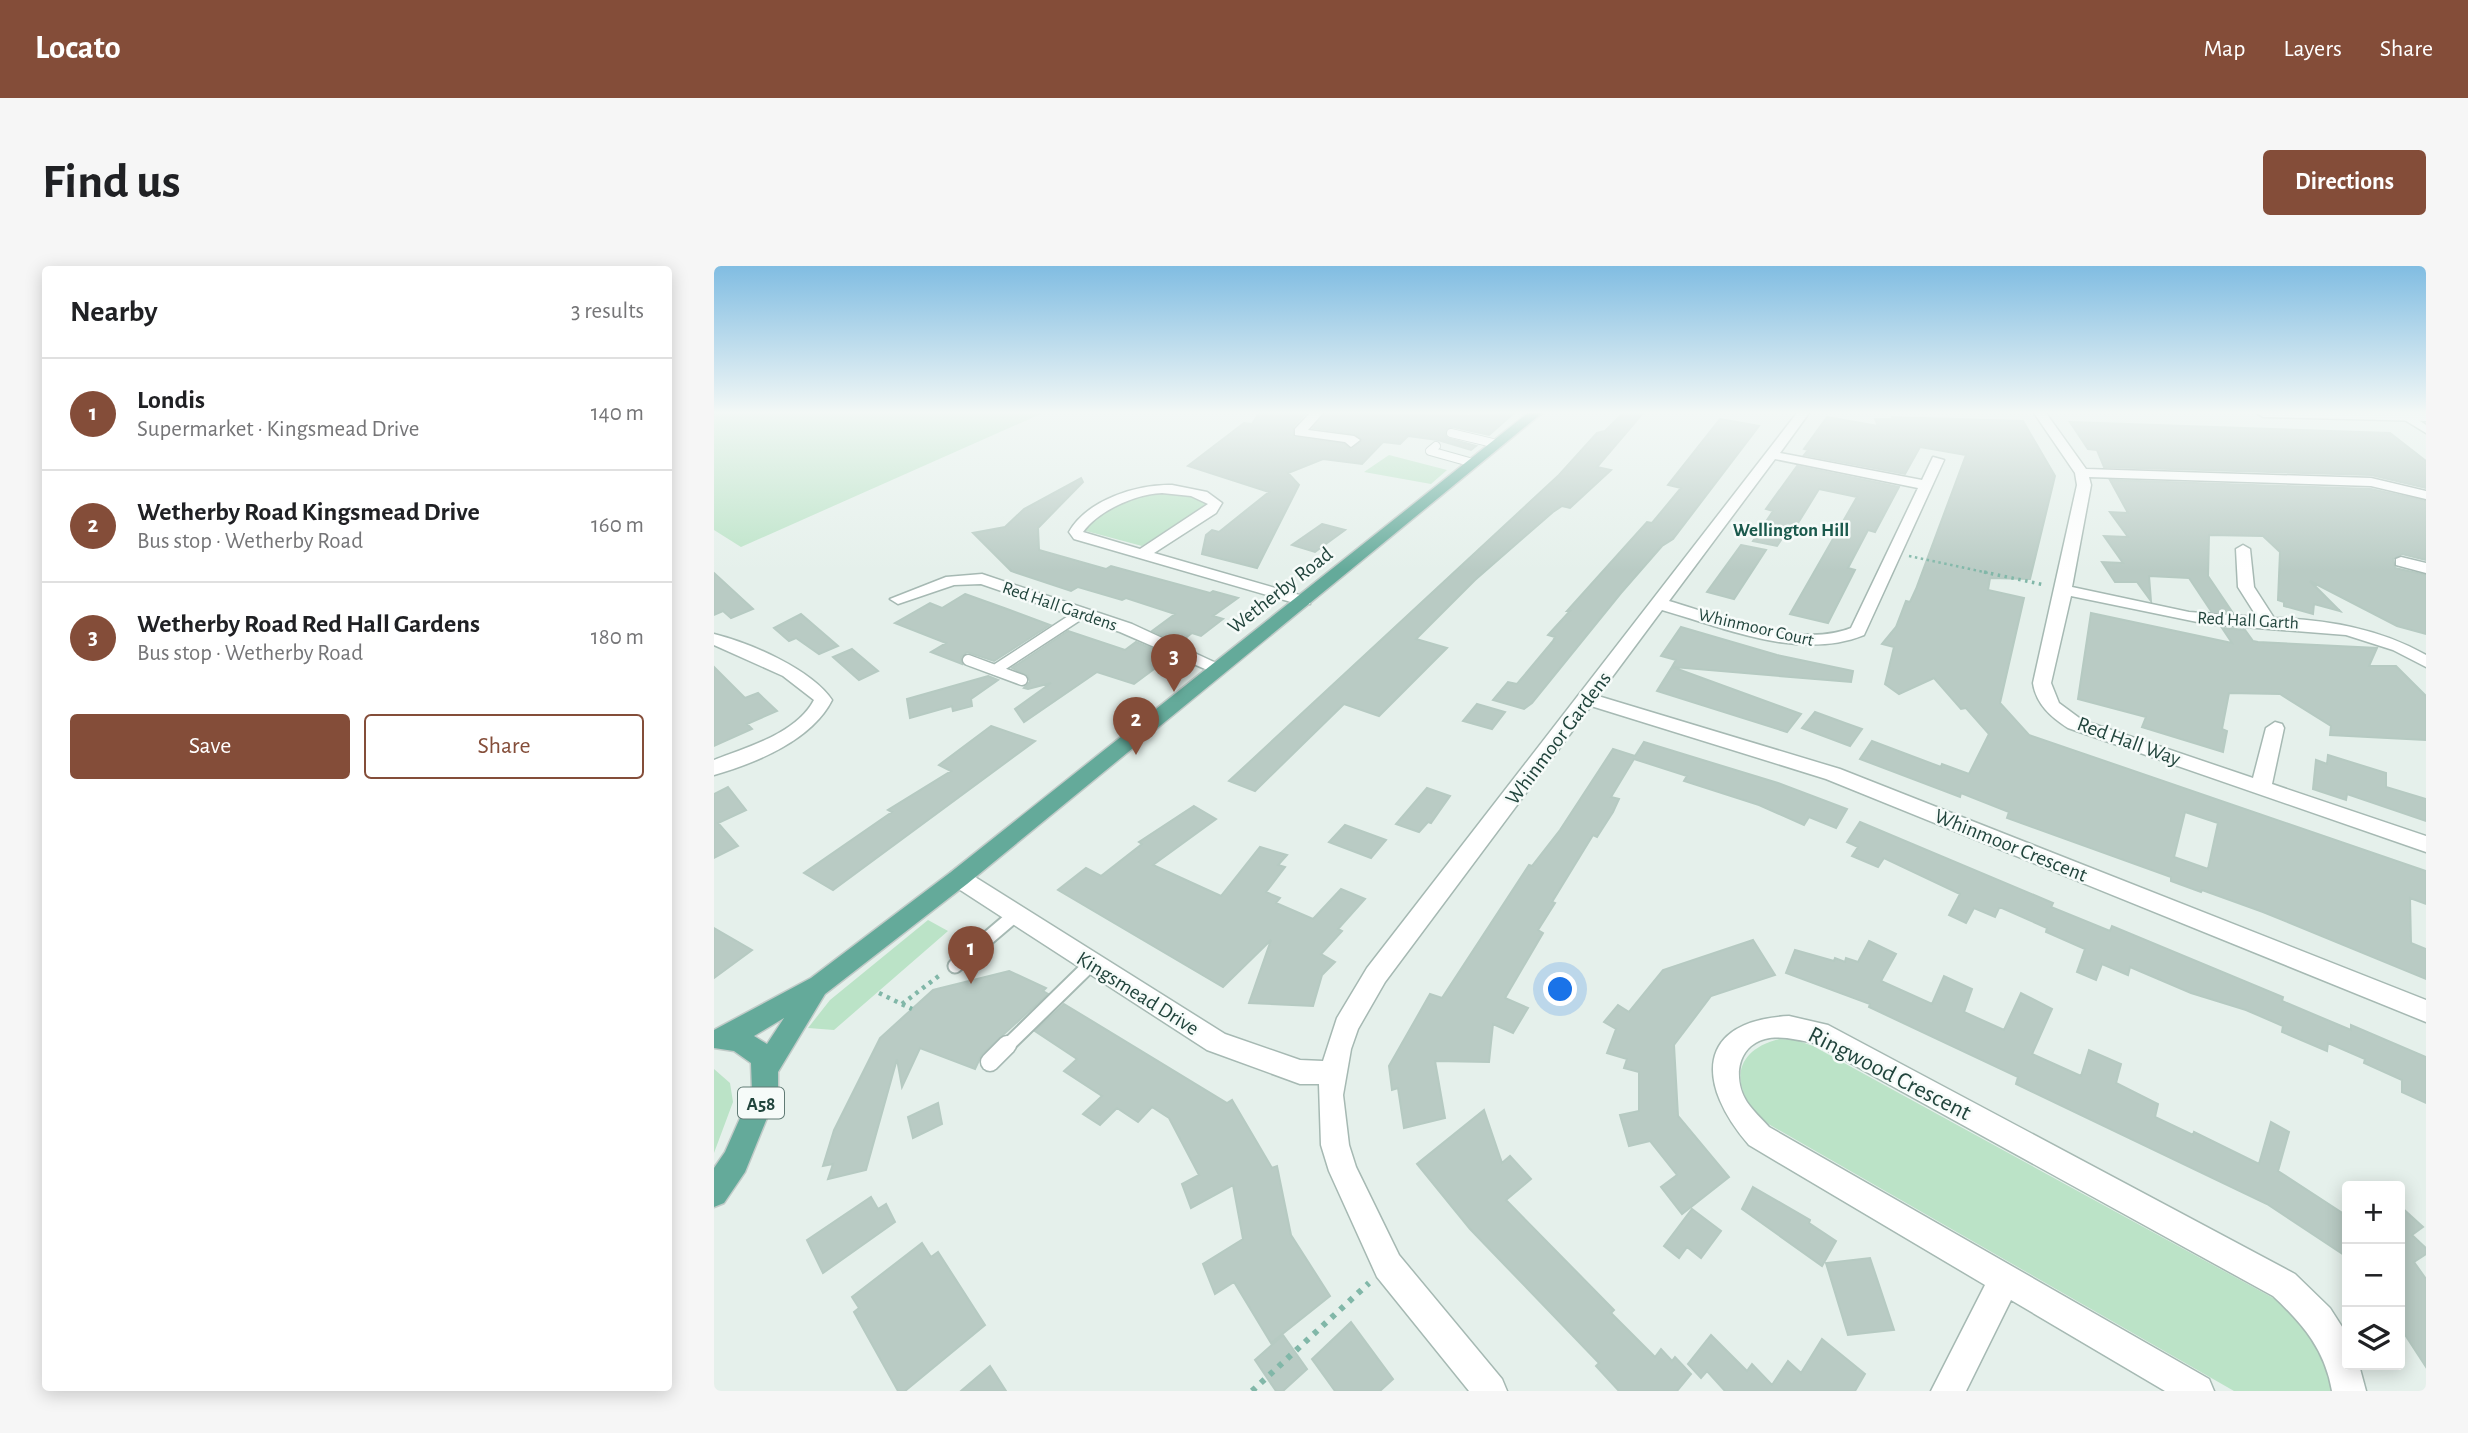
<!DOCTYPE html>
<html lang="en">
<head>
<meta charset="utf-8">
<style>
	body { margin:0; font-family:"Alegreya Sans",sans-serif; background:#f6f6f6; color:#202124 }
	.controls { position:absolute; right:21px; bottom:21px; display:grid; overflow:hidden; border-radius:7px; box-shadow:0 4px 18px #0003 }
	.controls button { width:63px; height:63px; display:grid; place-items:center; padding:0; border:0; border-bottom:2px solid #e0e0e0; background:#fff; color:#202124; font:35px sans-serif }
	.you { position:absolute; left:847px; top:724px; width:24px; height:24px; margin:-18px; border:5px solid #fff; border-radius:50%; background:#1a73e8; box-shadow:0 0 0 10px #1a73e833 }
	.badge { display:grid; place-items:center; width:46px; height:46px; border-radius:50%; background:#844d39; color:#fff; font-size:23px; font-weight:700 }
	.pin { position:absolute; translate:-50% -58px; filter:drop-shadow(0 2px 4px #0008) }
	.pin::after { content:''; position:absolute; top:37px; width:24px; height:21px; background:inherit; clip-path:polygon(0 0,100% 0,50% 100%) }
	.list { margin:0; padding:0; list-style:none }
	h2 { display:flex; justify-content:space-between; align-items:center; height:91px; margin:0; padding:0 28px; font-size:30px }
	h2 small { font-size:23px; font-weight:400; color:#757577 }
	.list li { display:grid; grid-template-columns:46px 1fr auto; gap:21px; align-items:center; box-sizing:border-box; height:112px; padding:0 28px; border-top:2px solid #e0e0e0 }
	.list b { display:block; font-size:26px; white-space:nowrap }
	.list p { margin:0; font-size:23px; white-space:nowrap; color:#757577 }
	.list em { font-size:23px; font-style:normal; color:#757577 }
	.actions { display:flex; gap:14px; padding:21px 28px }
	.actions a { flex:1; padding:16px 0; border:2px solid #844d39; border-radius:7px; text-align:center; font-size:24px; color:#844d39 }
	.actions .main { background:#844d39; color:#fff }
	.icon { flex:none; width:38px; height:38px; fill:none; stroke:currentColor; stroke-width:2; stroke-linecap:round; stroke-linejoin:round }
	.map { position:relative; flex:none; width:1712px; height:1125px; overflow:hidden; border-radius:7px }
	header { display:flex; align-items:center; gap:42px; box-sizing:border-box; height:98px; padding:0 35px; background:#844d39; color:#fff }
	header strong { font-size:33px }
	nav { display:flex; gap:38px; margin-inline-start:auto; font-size:24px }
	.intro { display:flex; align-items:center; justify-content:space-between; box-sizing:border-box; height:168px; padding:0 42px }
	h1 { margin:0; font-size:49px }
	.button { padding:18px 32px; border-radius:7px; background:#844d39; color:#fff; font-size:24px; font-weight:700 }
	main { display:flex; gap:42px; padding:0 42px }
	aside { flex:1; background:#fff; border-radius:7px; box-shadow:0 4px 18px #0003 }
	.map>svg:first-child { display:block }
	.green { fill:#bbe3c7 }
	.building { fill:#b9cbc4; stroke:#b6cac2; stroke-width:2; fill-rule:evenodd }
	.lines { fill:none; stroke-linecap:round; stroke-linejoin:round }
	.service-far3-casing { stroke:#a6b9b3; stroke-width:10 }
	.service-far2-casing { stroke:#a6b9b3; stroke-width:13 }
	.service-far1-casing { stroke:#a6b9b3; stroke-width:17 }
	.service-casing { stroke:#a6b9b3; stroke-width:21 }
	.pedestrian-casing { stroke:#a6b9b3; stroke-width:3 }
	.minor-casing { stroke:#a6b9b3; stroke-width:3 }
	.tertiary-casing { stroke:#a6b9b3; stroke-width:3 }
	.primary-casing { stroke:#c1cbc8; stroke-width:3 }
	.path-far3 { stroke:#81b7a8; stroke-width:2.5; stroke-dasharray:2.5 3.5; stroke-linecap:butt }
	.path-far2 { stroke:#81b7a8; stroke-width:3.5; stroke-dasharray:2.5 4.5; stroke-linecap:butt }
	.path-far1 { stroke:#81b7a8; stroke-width:4.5; stroke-dasharray:3.5 5; stroke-linecap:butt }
	.path { stroke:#81b7a8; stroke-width:6; stroke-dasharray:5 7; stroke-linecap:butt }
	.service-far3 { stroke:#fff; stroke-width:8 }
	.service-far2 { stroke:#fff; stroke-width:10 }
	.service-far1 { stroke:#fff; stroke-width:13 }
	.service { stroke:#fff; stroke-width:18 }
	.pedestrian { fill:#fff; fill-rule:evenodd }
	.minor { fill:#fff; fill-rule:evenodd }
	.tertiary { fill:#fff; fill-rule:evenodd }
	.primary { fill:#64aa9a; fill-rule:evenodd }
	.labels { text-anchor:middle; stroke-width:5; stroke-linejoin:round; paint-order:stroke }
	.far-street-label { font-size:18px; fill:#21443c; stroke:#f6fbf9 }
	.far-neighbourhood-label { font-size:19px; font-weight:bold; fill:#1a594c; stroke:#f6fbf9 }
	.shield { fill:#f6fbf9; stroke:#617b75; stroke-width:2 }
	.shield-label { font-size:19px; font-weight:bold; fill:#21443c }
	.street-label { font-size:21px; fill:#21443c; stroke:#f6fbf9 }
	.near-street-label { font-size:24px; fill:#21443c; stroke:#f6fbf9 }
</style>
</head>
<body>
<header>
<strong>Locato</strong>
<nav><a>Map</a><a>Layers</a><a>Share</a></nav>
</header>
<div class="intro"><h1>Find us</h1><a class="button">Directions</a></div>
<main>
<aside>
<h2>Nearby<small>3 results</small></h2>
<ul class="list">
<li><span class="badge">1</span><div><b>Londis</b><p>Supermarket · Kingsmead Drive</p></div><em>140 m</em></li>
<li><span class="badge">2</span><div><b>Wetherby Road Kingsmead Drive</b><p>Bus stop · Wetherby Road</p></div><em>160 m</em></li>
<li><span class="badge">3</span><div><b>Wetherby Road Red Hall Gardens</b><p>Bus stop · Wetherby Road</p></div><em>180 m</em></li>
</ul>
<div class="actions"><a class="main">Save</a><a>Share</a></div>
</aside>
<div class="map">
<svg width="1712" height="1125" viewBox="0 0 1712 1125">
	<rect width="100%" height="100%" fill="#e5f0eb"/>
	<path class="green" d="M 0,147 L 329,147 L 27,281 L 0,264 Z
		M 675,189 L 733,204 L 717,218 L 650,206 Z
		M 444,226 L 485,232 L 492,239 L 428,280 L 372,265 C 375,246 426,229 444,226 Z
		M 214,654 L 234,665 L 120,764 L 94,762 L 116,734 Z
		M 1065,773 L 1082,774 L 1099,780 L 1561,1033 L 1581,1047 L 1613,1087 L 1620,1125 L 1520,1125 L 1056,859 C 1019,831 1011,787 1065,773 Z
		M 0,803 L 16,817 L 19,836 L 0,887 Z"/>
	<path class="building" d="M 545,147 L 592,147 L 579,161 L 579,171 L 630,178 L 637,184 L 649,174 L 641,168 L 599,162 L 611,147 L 756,150 L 800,147 L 775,169 L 739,161 L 732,163 L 733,172 L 762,180 L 757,184 L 724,174 L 694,170 L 686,178 L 669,176 L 648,198 L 609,193 L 574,207 L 585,219 L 543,302 L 488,288 L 492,269 L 498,264 L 505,266 L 555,226 L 474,200 L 530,157 L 538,158 Z
		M 909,147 L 929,147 L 883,201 L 897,204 L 856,242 L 848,240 L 839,246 L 761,314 L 702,373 L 733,382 L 665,450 L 630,438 L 541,525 L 515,515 L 845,209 L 883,167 L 891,165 Z
		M 1113,151 L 1164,160 L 1161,153 L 1179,153 L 1178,151 L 1309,155 L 1341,210 L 1316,313 L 1276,312 L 1274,324 L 1310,332 L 1286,437 L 1315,469 L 1712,605 L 1712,638 L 1696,632 L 1697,677 L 1712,683 L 1712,713 L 1549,646 L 1488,624 L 1487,626 L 1457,615 L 1457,611 L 1293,552 L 1295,546 L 1247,527 L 1246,531 L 1146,493 L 1158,475 L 1227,501 L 1228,498 L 1255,508 L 1275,468 L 1252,442 L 1247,443 L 1220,412 L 1185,428 L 1171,418 L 1180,381 L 1168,378 L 1182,361 L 1192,335 L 1196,336 L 1202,323 L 1252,189 L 1206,181 L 1191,208 L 1090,189 L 1094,184 L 1090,183 ZM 1471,546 L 1504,557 L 1494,603 L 1460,591 Z
		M 1006,153 L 1045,160 L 959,273 L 948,280 L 907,327 L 818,437 L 810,443 L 779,434 L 794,416 L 803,418 L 839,375 L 841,371 L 834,369 L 856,345 L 853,345 L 933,256 L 938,257 L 967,222 L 954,219 Z
		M 1356,156 L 1676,167 L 1712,195 L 1712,222 L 1657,209 L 1390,201 L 1383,184 L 1374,183 Z
		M 1083,200 L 1185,221 L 1161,266 L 1154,264 L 1134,302 L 1141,304 L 1114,357 L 1076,348 L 1143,231 L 1105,223 L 1081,262 L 1076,261 L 1063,280 L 1039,275 L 1059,245 L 1052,243 Z
		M 367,212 L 369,216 L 324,262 L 325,284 L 392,303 L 397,300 L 496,327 L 499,325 L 524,332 L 499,350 L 509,353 L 487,370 L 478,367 L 465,377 L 438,365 L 461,348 L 412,332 L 408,334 L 364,321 L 357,325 L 297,305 L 259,267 L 291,261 L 310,243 Z
		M 1396,214 L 1657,223 L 1712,235 L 1712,294 L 1688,288 L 1679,293 L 1681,302 L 1712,309 L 1712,368 L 1683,360 L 1596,315 L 1626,345 L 1600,338 L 1599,348 L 1570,340 L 1570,336 L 1564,334 L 1566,286 L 1549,270 L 1495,269 L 1494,310 L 1519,347 L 1497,345 L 1475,312 L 1435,310 L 1437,335 L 1423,316 L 1401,316 L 1388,296 L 1409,297 L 1390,270 L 1414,271 L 1396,246 L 1414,247 Z
		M 608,258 L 631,264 L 601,286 L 578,279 Z
		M 1027,279 L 1052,284 L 1020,333 L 993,326 Z
		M 0,307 L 39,343 L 17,352 L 9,345 L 0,349 Z
		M 251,328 L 293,343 L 336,359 L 280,395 L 253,386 L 247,391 L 248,398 L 217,386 L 232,377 L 181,357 L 216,337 L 228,342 Z
		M 1377,347 L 1518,377 L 1508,362 L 1531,364 L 1539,375 L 1544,376 L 1663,382 L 1655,400 L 1682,400 L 1712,430 L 1712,474 L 1616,469 L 1617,460 L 1566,428 L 1515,427 L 1508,463 L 1513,465 L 1509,486 L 1428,461 L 1432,451 L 1364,433 Z
		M 87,348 L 124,380 L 105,388 L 82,372 L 75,375 L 60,362 Z
		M 967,361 L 1063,389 L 1139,405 L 1137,416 L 958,401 L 962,394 L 947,390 Z
		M 354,365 L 411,384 L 422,376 L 451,388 L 438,398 L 444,400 L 420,418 L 383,406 L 310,456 L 301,443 L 337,417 L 314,423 L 310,422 L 316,416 L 314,410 L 298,402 Z
		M 138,383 L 164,405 L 145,414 L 119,391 Z
		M 0,401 L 31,432 L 44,427 L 63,445 L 33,458 L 38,463 L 0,480 Z
		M 958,401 L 1087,448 L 1073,466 L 943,425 Z
		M 274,410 L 284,414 L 257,433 L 258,440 L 239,445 L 238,440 L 196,452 L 193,433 Z
		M 763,438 L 791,446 L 778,463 L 749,455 Z
		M 1101,446 L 1131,457 L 1148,463 L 1136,480 L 1088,462 Z
		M 277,460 L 321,475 L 119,624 L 90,607 L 178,546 L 174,544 L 237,505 L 225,499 Z
		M 930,476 L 1064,517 L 1133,543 L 1122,562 L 1095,551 L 1090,559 L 1045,539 L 970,515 L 973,510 L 920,493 L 897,531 L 905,533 L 899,546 L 883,571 L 879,569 L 838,636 L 841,637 L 824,664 L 829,667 L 791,732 L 814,742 L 799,767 L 779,758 L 775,796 L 721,795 L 731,852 L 690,862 L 684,822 L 678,824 L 675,800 L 716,728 L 728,732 L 815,599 L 818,600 L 846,564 L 899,483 L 921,490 Z
		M 1614,489 L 1672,507 L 1672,521 L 1712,533 L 1712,555 L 1633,528 L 1632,534 L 1599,523 L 1602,494 L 1613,498 Z
		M 14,521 L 32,544 L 4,557 L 24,580 L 0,592 L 0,528 Z
		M 713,522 L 736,530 L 717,557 L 714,556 L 705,566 L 682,558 Z
		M 480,540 L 502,553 L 439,599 L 507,630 L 546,581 L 573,589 L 564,599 L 571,601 L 552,626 L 566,632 L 562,637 L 599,653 L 627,623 L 651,633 L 624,663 L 628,665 L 607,688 L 621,696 L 608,709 L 599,740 L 535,737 L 557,674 L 509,721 L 344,624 L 372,602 L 387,610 L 428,578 L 425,576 Z
		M 1146,556 L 1339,637 L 1337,641 L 1396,665 L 1398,660 L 1569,731 L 1568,735 L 1637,764 L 1637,759 L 1712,791 L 1712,837 L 1688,826 L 1688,814 L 1650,797 L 1651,793 L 1614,777 L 1613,785 L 1568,766 L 1569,760 L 1532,744 L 1477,727 L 1416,701 L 1414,709 L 1388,698 L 1382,714 L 1363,706 L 1371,683 L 1332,666 L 1333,662 L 1288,642 L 1285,642 L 1281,651 L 1260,642 L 1252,657 L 1235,649 L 1246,628 L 1170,592 L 1164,601 L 1138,590 L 1144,581 L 1133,576 Z
		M 631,559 L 672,574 L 657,592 L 615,576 Z
		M 0,662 L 38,684 L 0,712 Z
		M 1039,674 L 1061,709 L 997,730 L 960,779 L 964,850 L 1015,911 L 968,948 L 947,921 L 963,909 L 936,875 L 915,880 L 906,849 L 925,845 L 925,806 L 910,802 L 913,793 L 893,787 L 902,763 L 890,756 L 904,739 L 915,746 L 949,704 Z
		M 1155,675 L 1182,688 L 1167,715 L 1218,738 L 1230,710 L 1258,723 L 1250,746 L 1290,764 L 1307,727 L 1338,743 L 1318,788 L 1367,810 L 1375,784 L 1407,798 L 1402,817 L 1444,838 L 1441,851 L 1479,869 L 1480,866 L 1545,898 L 1557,856 L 1575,866 L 1564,905 L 1633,950 L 1633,991 L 1553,938 L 1302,818 L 1304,811 L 1155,741 L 1156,738 L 1072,707 L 1081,684 L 1120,695 L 1121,692 L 1131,696 L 1132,692 L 1144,696 Z
		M 295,705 L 332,722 L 329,725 L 334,728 L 268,788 L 261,803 L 206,782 L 188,821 L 183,793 L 152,904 L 114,913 L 119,898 L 109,900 L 120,864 L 166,772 L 219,724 Z
		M 350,738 L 513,837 L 518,834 L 558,902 L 563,900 L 577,969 L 616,1030 L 557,1077 L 520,1016 L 501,1028 L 489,998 L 529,973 L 519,919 L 477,942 L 468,918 L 485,909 L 455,852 L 438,841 L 424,856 L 403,842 L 386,859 L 369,848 L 388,830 L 350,805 L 363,793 L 321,765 Z
		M 224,837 L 228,858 L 199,872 L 194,851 Z
		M 770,844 L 788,897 L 796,890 L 817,913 L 792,934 L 900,1044 L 897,1047 L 941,1091 L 947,1083 L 958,1095 L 961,1091 L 977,1108 L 963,1125 L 905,1125 L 882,1100 L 885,1097 L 756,963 L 703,898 Z
		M 1039,921 L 1096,954 L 1095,957 L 1122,975 L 1108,1000 L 1028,943 Z
		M 157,931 L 164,943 L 172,938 L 181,956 L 109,1007 L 93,974 Z
		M 1686,940 L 1709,961 L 1698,969 L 1712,982 L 1712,988 L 1700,996 L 1712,1013 L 1712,1101 L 1686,1061 Z
		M 978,943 L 1007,965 L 987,992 L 973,981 L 965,992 L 950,980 Z
		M 208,977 L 217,991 L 224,986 L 271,1059 L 191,1125 L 184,1125 L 140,1046 L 145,1042 L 138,1031 Z
		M 1156,992 L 1180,1064 L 1134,1069 L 1112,997 Z
		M 637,1056 L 679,1113 L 666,1125 L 621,1125 L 598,1093 Z
		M 569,1069 L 593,1103 L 569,1125 L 562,1125 L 541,1094 Z
		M 997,1069 L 1033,1105 L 1038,1098 L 1058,1119 L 1074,1095 L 1087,1107 L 1108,1073 L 1151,1108 L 1141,1125 L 1011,1125 L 993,1105 L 987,1112 L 974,1098 Z
		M 276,1100 L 292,1125 L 247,1125 Z"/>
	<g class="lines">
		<defs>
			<path id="service-far3" d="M 737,167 L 783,178
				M 722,180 L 716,185 L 759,197"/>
			<path id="service-far2" d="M 254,394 L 308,414
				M 281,404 L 368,347"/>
			<path id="service-far1" d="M 241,700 L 301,649
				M 292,781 L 377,698"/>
			<path id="service" d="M 276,796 L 293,779"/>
			<path id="pedestrian" d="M 1689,149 L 1697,149 L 1712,159 L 1712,167 L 1689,153 Z"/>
			<path id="minor" d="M 596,147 L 609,147 L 594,164 L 640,170 L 646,174 L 637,181 L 631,176 L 581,169 L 581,163 Z
				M 1083,147 L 1095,147 L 1066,187 L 1208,214 L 1219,191 L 1230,194 L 1150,369 C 1086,395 1011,362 948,344 L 884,430 L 1126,503 L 1712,734 L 1712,756 L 1112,513 L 877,440 L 671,716 L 644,763 L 637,783 L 629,829 L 635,879 L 642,901 L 685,989 L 788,1113 L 793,1125 L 755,1125 L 663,1011 L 615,905 L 607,879 L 605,818 L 586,818 L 493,784 L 237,618 L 234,612 L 237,606 L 253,606 L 511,768 L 586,794 L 609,795 L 623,752 L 653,702 ZM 1061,193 L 1204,222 L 1137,362 C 1085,383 1007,350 955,335 Z
				M 1320,147 L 1332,147 L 1372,203 L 1657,212 L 1712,225 L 1712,233 L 1657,220 L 1375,211 L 1377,219 L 1358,321 L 1475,346 L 1543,351 L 1524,321 L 1522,283 L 1529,279 L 1536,283 L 1540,321 L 1560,352 C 1614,354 1664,362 1712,389 L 1712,401 L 1679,384 L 1632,369 L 1493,358 L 1357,330 L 1337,417 L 1345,437 L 1368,454 L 1539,512 L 1552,462 L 1561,456 L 1568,458 L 1570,462 L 1558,518 L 1712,570 L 1712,586 L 1354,462 C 1337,451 1322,438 1319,417 L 1363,219 L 1361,207 Z
				M 458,219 L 493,226 L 508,237 L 502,247 L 440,287 L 596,332 L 596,338 L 584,338 L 360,273 L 355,266 C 373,234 423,218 458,219 ZM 448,227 L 477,230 L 494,238 L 426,283 L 369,266 C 385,244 422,228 448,227 Z
				M 1687,291 L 1712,297 L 1712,307 L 1682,299 L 1682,293 Z
				M 268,308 L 418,358 L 513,402 L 510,406 L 498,406 L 406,366 L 267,318 L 240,319 L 184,338 L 176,333 L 232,311 Z
				M 0,368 C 36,377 97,403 118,434 C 98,474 42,497 0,509 L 0,494 C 33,481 82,468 100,434 L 69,410 L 0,379 Z
				M 1075,750 L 1114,759 L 1581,1008 L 1616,1042 L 1632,1067 L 1633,1099 L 1645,1099 L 1652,1125 L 1618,1125 C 1611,1084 1589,1058 1559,1030 L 1100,777 C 1084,774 1067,769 1051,773 C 1022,781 1019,814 1033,836 C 1039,845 1048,853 1055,861 L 1495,1113 L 1500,1125 L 1451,1125 L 1297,1034 L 1252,1125 L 1217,1125 L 1271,1019 L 1035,879 C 983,819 980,755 1075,750 Z"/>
			<path id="tertiary" d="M 1543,147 L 1712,147 L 1712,155 L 1549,151 Z"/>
			<path id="primary" d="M 814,147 L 828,147 L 253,618 L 111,728 L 64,806 L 64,825 L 31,906 L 10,937 L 0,941 L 0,902 L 11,886 L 38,825 L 37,797 L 20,785 L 0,782 L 0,764 L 97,712 L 237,606 ZM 70,752 L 53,778 L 40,770 Z"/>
		</defs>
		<use href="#service-far3" class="service-far3-casing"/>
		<use href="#service-far2" class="service-far2-casing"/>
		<use href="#service-far1" class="service-far1-casing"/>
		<use href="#service" class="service-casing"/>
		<use href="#pedestrian" class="pedestrian-casing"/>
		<use href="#minor" class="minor-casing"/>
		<use href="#tertiary" class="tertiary-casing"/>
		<use href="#primary" class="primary-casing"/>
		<path class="path-far3" d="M 1195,290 L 1279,308"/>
		<path class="path-far2" d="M 1270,306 L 1331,319"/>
		<path class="path-far1" d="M 165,727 L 198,743
			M 188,738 L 226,709"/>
		<path class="path" d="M 538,1125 L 655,1017"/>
		<use href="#service-far3" class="service-far3"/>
		<use href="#service-far2" class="service-far2"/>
		<use href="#service-far1" class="service-far1"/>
		<use href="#service" class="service"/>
		<use href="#pedestrian" class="pedestrian"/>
		<use href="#minor" class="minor"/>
		<use href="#tertiary" class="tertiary"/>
		<use href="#primary" class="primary"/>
	</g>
	<linearGradient id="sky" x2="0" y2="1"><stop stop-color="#81bde2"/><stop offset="0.48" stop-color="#f3f8f6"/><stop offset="1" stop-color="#f3f8f6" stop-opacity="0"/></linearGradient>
	<rect width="1712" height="305" fill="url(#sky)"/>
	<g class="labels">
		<g class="far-street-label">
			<text transform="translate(346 340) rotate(19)" y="6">Red Hall Gardens</text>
			<text transform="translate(1534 354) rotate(3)" y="6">Red Hall Garth</text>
			<text transform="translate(1042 361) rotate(13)" y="6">Whinmoor Court</text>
		</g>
		<g class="far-neighbourhood-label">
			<text x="1077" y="270">Wellington Hill</text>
		</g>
		<rect class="shield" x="24" y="821.5" width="46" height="31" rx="5"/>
		<g class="shield-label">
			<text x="47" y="844">A58</text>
		</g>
		<g class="street-label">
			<text transform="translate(566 324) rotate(-38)" y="7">Wetherby Road</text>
			<text transform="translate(844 472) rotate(-53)" y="7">Whinmoor Gardens</text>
			<text transform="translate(1415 475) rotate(20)" y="7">Red Hall Way</text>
			<text transform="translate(1297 579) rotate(22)" y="7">Whinmoor Crescent</text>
			<text transform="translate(424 727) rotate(32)" y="7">Kingsmead Drive</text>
		</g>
		<g class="near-street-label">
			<text transform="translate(1176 807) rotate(27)" y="8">Ringwood Crescent</text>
		</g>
	</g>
</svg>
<div class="controls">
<button>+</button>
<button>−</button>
<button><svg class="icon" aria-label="layers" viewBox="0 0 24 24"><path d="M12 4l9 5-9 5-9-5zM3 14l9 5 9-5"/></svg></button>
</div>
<div class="you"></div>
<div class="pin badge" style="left:257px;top:718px">1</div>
<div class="pin badge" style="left:422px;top:489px">2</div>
<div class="pin badge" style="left:460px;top:426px">3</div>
</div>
</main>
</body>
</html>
